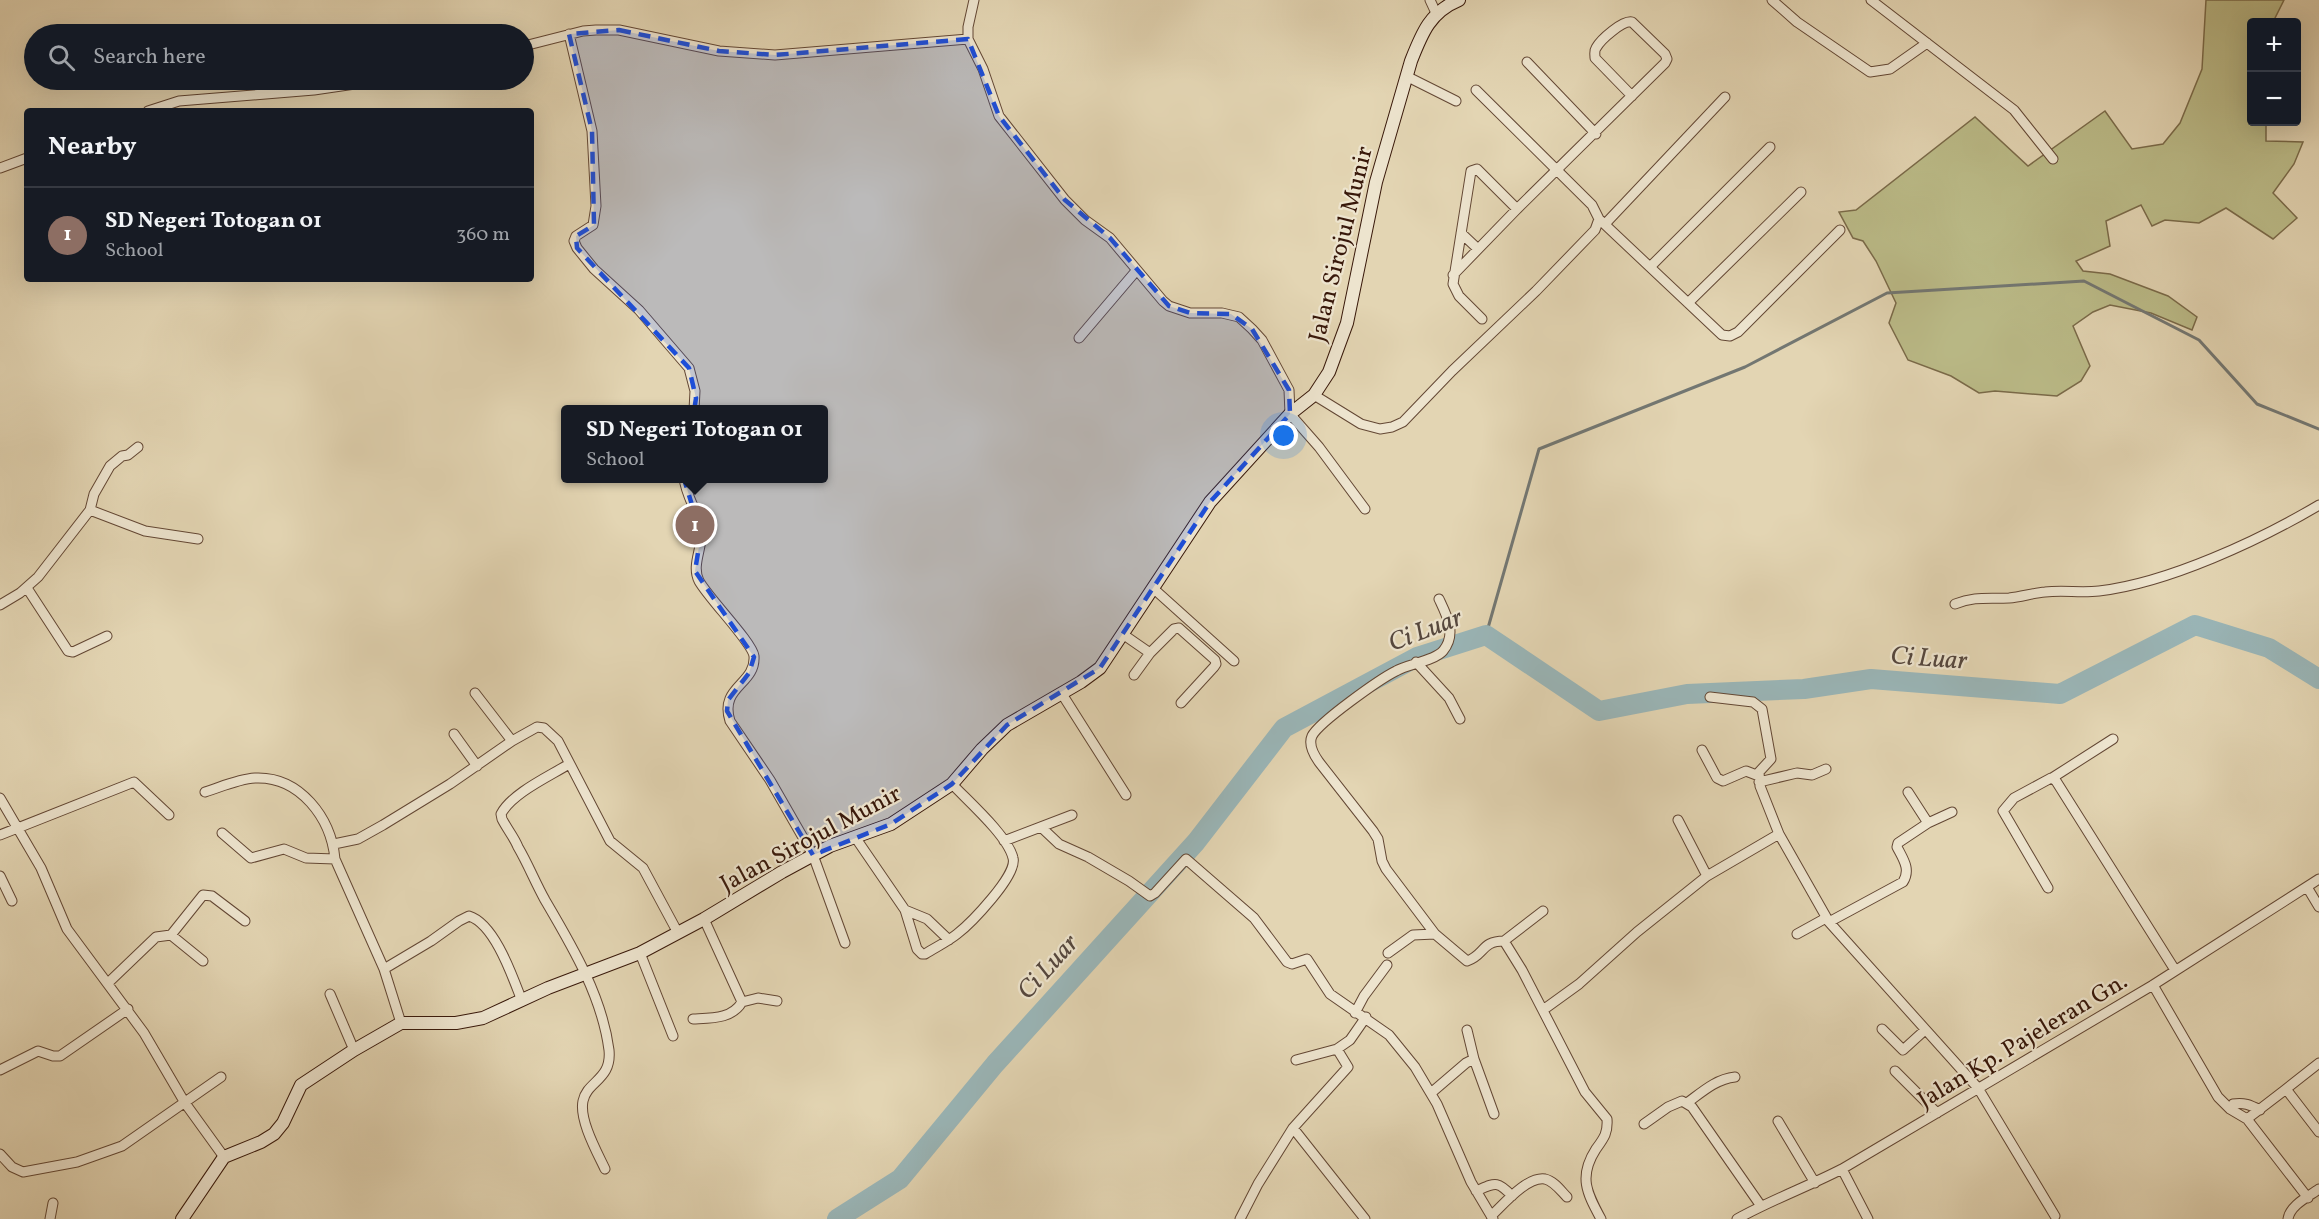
<!DOCTYPE html>
<html lang="en">
<head>
<meta charset="utf-8">
<style>
	body { margin:0; font-family:Vollkorn,serif; background:#20242c; color:#f1f3f6 }
	.controls { position:absolute; right:18px; top:18px; display:grid; overflow:hidden; border-radius:6px; box-shadow:0 6px 24px #0002 }
	.controls button { width:54px; height:54px; display:grid; place-items:center; padding:0; border:0; border-bottom:2px solid #363941; background:#171b24; color:#f1f3f6; font:30px sans-serif }
	.you { position:absolute; left:1284px; top:436px; width:21px; height:21px; margin:-15px; border:4px solid #fff; border-radius:50%; background:#1a73e8; box-shadow:0 0 0 9px #1a73e833 }
	.badge { display:grid; place-items:center; width:39px; height:39px; border-radius:50%; background:#b45309; color:#fff; font-size:20px; font-weight:700 }
	.pin { position:absolute; translate:-50% -50%; border:3px solid #fff; box-shadow:0 2px 6px #0006 }
	.popup { position:absolute; left:561px; top:405px; width:267px; height:78px; box-sizing:border-box; display:grid; place-content:center; border-radius:6px; background:#171b24; filter:drop-shadow(0 2px 4px #0005); font-size:20px; white-space:nowrap; color:#9ea1a6 }
	.popup b { font-size:22px; color:#f1f3f6 }
	.popup::after { content:''; position:absolute; left:50%; top:100%; margin-left:-12px; border:12px solid transparent; border-top-color:#171b24 }
	.list { margin:0; padding:0; list-style:none }
	h2 { display:flex; justify-content:space-between; align-items:center; height:78px; margin:0; padding:0 24px; font-size:26px }
	h2 small { font-size:20px; font-weight:400; color:#9ea1a6 }
	.list li { display:grid; grid-template-columns:39px 1fr auto; gap:18px; align-items:center; box-sizing:border-box; height:96px; padding:0 24px; border-top:2px solid #363941 }
	.list b { display:block; font-size:22px; white-space:nowrap }
	.list p { margin:0; font-size:20px; white-space:nowrap; color:#9ea1a6 }
	.list em { font-size:20px; font-style:normal; color:#9ea1a6 }
	.icon { flex:none; width:33px; height:33px; fill:none; stroke:currentColor; stroke-width:2; stroke-linecap:round; stroke-linejoin:round }
	.map { position:relative; flex:none; width:2319px; height:1219px; overflow:hidden }
	.search { position:absolute; background:#171b24; box-shadow:0 6px 24px #0002; left:24px; top:24px; width:510px; height:66px; display:flex; align-items:center; gap:15px; box-sizing:border-box; padding:0 21px; border-radius:33px; color:#9ea1a6; font-size:22px }
	.panel { position:absolute; background:#171b24; box-shadow:0 6px 24px #0002; left:24px; top:108px; width:510px; height:174px; border-radius:6px }
	.map>svg:first-child { display:block }
	.green { fill:#bb8; stroke:#7a6a49; stroke-width:1.5 }
	.lines { fill:none; stroke-linecap:round; stroke-linejoin:round }
	.stream { stroke:#737772; stroke-width:3 }
	.river { stroke:#9ab6b8; stroke-width:20 }
	.street-casing { stroke:#634734; stroke-width:11 }
	.secondary-casing { stroke:#38180a; stroke-width:14 }
	.street { stroke:#ede4ce; stroke-width:9 }
	.secondary { stroke:#ede4ce; stroke-width:12 }
	.marked { fill:#1d4ed8; fill-opacity:0.2; stroke:#1d4ed8; stroke-width:4.5; stroke-dasharray:12 8; stroke-linejoin:round }
	.labels { text-anchor:middle; stroke-width:4.5; stroke-linejoin:round; paint-order:stroke }
	.street-label { font-size:24px; fill:#38180a; stroke:#ede4ce }
	.water-label { font-size:26px; font-style:italic; fill:#55473e; stroke:#ede4ce }
</style>
</head>
<body>
<div class="map">
<svg width="2319" height="1219" viewBox="0 0 2319 1219">
	<rect width="100%" height="100%" fill="#e3d5b3"/>
	<filter id="stains"><feTurbulence type="fractalNoise" baseFrequency=".00333" numOctaves="4"/><feColorMatrix values="0 0 0 0 .2 0 0 0 0 .09 0 0 0 0 .02 0 0 0 .5 -.17"/></filter>
	<radialGradient id="worn" r=".72"><stop offset=".6" stop-color="#630" stop-opacity="0"/><stop offset="1" stop-color="#630" stop-opacity=".3"/></radialGradient>
	<path class="green" d="M 2206,0 L 2284,0 L 2273,22 L 2252,22 L 2252,122 L 2266,122 L 2266,141 L 2303,142 L 2294,164 L 2273,193 L 2297,218 L 2273,239 L 2226,208 L 2199,223 L 2165,220 L 2152,226 L 2141,205 L 2106,221 L 2110,246 L 2076,261 L 2083,271 L 2110,274 L 2168,296 L 2197,317 L 2192,330 L 2151,313 L 2110,305 L 2093,312 L 2073,326 L 2090,366 L 2081,381 L 2057,396 L 1995,391 L 1979,393 L 1951,376 L 1908,360 L 1889,323 L 1896,303 L 1876,261 L 1863,241 L 1853,238 L 1839,212 L 1856,210 L 1975,117 L 2028,166 L 2105,111 L 2132,149 L 2163,144 L 2180,123 L 2202,69 Z"/>
	<g class="lines">
		<path class="stream" d="M 1486,635 L 1539,449 L 1745,367 L 1887,293 L 2084,281 L 2199,340 L 2257,404 L 2319,429"/>
		<path class="river" d="M 837,1219 L 900,1179 L 995,1064 L 1196,842 L 1284,728 L 1417,657 L 1486,635 L 1599,711 L 1687,694 L 1804,689 L 1871,679 L 2060,694 L 2195,625 L 2269,648 L 2319,679"/>
		<defs>
			<path id="street" d="M 974,0 L 968,27 L 968,39 L 983,69 L 999,116 L 1065,200 L 1085,220 L 1110,238 L 1163,301 L 1169,306 L 1190,313 L 1222,313 L 1239,317 L 1252,329 L 1262,340 L 1289,390 L 1290,414 L 1319,447 L 1365,509
				M 1430,0 L 1436,13
				M 1772,0 L 1797,22 L 1870,72 L 1890,69 L 1927,43
				M 1871,0 L 2014,110 L 2053,159
				M 569,34 L 592,131 L 596,206 L 593,225 L 576,236 L 574,241 L 577,248 L 594,269 L 639,310 L 689,368 L 695,391 L 694,410
				M 524,46 L 583,31 L 596,30 L 619,30 L 719,51 L 775,55 L 968,39
				M 1527,62 L 1596,134
				M 1406,76 L 1456,101
				M 148,111 L 179,101 L 314,90 L 382,80
				M 0,168 L 27,158
				M 1599,219 L 1722,335 L 1730,336 L 1738,332 L 1840,230
				M 1605,224 L 1725,97
				M 1461,233 L 1478,249
				M 1650,267 L 1770,147
				M 1453,275 L 1517,209 L 1665,63 L 1667,59 L 1665,54 L 1632,22 C 1623,20 1601,39 1596,48 C 1594,51 1595,54 1595,58 L 1632,96
				M 1688,303 L 1801,192
				M 1482,319 L 1459,296 L 1453,284 L 1471,171 L 1477,169 L 1517,209
				M 1079,338 L 1136,271
				M 1314,395 L 1361,424 L 1380,429 L 1392,427 L 1403,422 L 1452,371 L 1536,291 L 1595,230 L 1599,219 L 1592,205 L 1476,90
				M 684,478 C 686,497 699,513 701,531 C 703,548 691,565 699,581 C 709,599 752,642 754,656 C 756,685 719,686 730,721 L 770,780 L 813,855 L 845,943
				M 90,510 L 145,531 L 198,539
				M 27,588 L 68,651 L 73,652 L 107,636
				M 1154,589 L 1234,661
				M 1955,604 C 1975,596 1988,599 2009,598 C 2021,597 2033,593 2045,592 C 2063,590 2081,593 2099,591 C 2168,583 2260,540 2319,505
				M 0,605 L 20,593 L 38,577 L 90,510 L 94,494 L 110,466 L 122,456 L 128,455 L 138,447
				M 1124,635 L 1150,653 L 1174,629 L 1179,628 L 1215,660 L 1216,664 L 1214,667 L 1181,703
				M 1416,662 L 1449,698 L 1460,719
				M 1134,675 L 1150,653
				M 475,693 L 512,741
				M 1062,694 L 1126,795
				M 1710,697 L 1753,702 L 1762,709 L 1771,759 L 1759,772 L 1760,786 L 1779,834 L 1829,922 L 1978,1088 L 2055,1216
				M 454,734 L 477,766
				M 1702,750 L 1717,778 L 1723,781 L 1746,771 L 1759,776
				M 569,764 C 550,776 512,793 501,814 L 502,819 C 507,829 514,837 518,847 C 528,864 535,882 545,900 C 572,946 602,996 609,1050 C 612,1080 587,1081 583,1101 C 579,1120 597,1152 605,1169
				M 2052,778 L 2113,739
				M 1759,782 L 1797,773 L 1812,775 L 1826,769
				M 205,792 C 221,787 238,779 255,778 C 300,776 331,818 335,859 L 384,969 L 401,1023
				M 1908,792 L 1928,823
				M 0,798 L 41,868 L 67,929 L 144,1033 L 185,1103 L 224,1157
				M 1678,820 L 1707,876
				M 1041,827 L 1059,844 L 1088,857 L 1129,881 L 1150,896 L 1155,893 L 1186,859 L 1254,918 L 1287,962 L 1292,964 L 1307,959 L 1330,994 L 1389,1035 L 1415,1067 L 1437,1104 L 1471,1182 L 1493,1219
				M 222,833 L 251,858 L 284,849 L 306,858 L 335,859
				M 0,835 L 134,782 L 169,815
				M 855,837 L 905,910 L 917,949 L 922,954 L 925,954 C 936,947 947,942 957,934 C 970,924 1018,875 1013,858 C 1008,836 968,801 952,784
				M 1004,841 L 1072,815
				M 334,844 L 358,839 L 383,825 L 450,784 L 512,741 L 537,727 L 544,728 L 558,741 L 610,841 L 643,868 L 678,933
				M 0,876 L 12,901
				M 2307,887 L 2319,907
				M 2048,888 L 2003,811 L 2014,798 L 2051,778 L 2056,781 L 2175,970
				M 905,910 L 927,919 L 949,940
				M 1829,922 L 1903,882 C 1911,869 1903,859 1897,847 L 1898,843 L 1928,823 L 1952,812
				M 1435,934 L 1386,869 L 1382,861 L 1378,839 L 1373,831 L 1319,762 C 1314,755 1308,745 1312,736 C 1319,722 1380,679 1396,671 C 1408,664 1434,661 1443,651 C 1457,634 1447,616 1439,599
				M 1797,934 L 1826,918
				M 171,935 L 203,961
				M 1504,941 L 1543,911
				M 640,953 L 673,1036
				M 1388,953 L 1413,935 L 1435,934 L 1467,961 C 1485,955 1481,941 1504,941 L 1522,970 L 1585,1092 L 1607,1119 C 1608,1133 1604,1138 1596,1149 C 1578,1177 1587,1193 1601,1219
				M 384,969 L 431,941 L 459,921 L 469,916 C 495,924 513,978 522,1001
				M 108,983 L 156,937 L 171,935 L 203,895 L 212,896 L 245,921
				M 2153,985 L 2218,1097 L 2230,1109 L 2247,1119 L 2308,1198
				M 330,994 L 354,1050
				M 742,1002 L 758,998 L 777,1001
				M 1543,1010 L 1579,984 L 1637,932 L 1707,876 L 1779,834
				M 1355,1013 L 1364,996 L 1387,965
				M 693,1019 C 712,1018 732,1019 742,1002 L 704,919
				M 1882,1029 L 1903,1050 L 1925,1030
				M 1467,1030 L 1474,1059
				M 1296,1060 L 1337,1049
				M 0,1070 L 38,1051 L 53,1056 L 60,1056 L 128,1009
				M 1895,1071 L 1937,1113
				M 2286,1089 L 2319,1063
				M 1431,1093 L 1466,1063 L 1474,1059 L 1494,1114
				M 1687,1103 C 1702,1092 1716,1079 1735,1077
				M 2230,1109 L 2233,1104 C 2244,1102 2250,1105 2260,1110
				M 2247,1119 L 2286,1089 L 2319,1132
				M 1778,1121 L 1815,1183
				M 1644,1124 L 1668,1107 L 1682,1101 L 1692,1107 L 1761,1206
				M 1293,1128 L 1365,1219
				M 0,1154 L 12,1167 L 23,1172 L 77,1162 L 122,1146 L 221,1077
				M 1842,1169 L 1868,1219
				M 1476,1191 C 1495,1183 1497,1180 1512,1196
				M 1491,1216 C 1503,1205 1527,1176 1545,1179 C 1554,1181 1561,1191 1567,1197
				M 50,1219 L 53,1203
				M 1240,1219 L 1258,1184 L 1293,1128 L 1348,1067 L 1337,1049 L 1350,1040 L 1366,1017
				M 1737,1219 C 1771,1200 1807,1187 1842,1169 L 2153,985 L 2319,879
				M 2288,1219 C 2290,1205 2308,1197 2319,1189"/>
			<path id="secondary" d="M 182,1219 L 224,1157 L 261,1142 L 274,1134 L 283,1123 L 301,1085 L 354,1050 L 401,1023 L 456,1023 L 483,1018 L 548,988 L 640,953 L 704,919 L 782,872 L 830,846 L 891,824 L 952,784 L 982,749 L 1007,725 L 1081,682 L 1100,668 L 1210,502 L 1290,414 L 1314,395 L 1329,372 L 1347,323 L 1376,182 L 1411,61 C 1422,33 1430,12 1459,0"/>
		</defs>
		<use href="#street" class="street-casing"/>
		<use href="#secondary" class="secondary-casing"/>
		<use href="#street" class="street"/>
		<use href="#secondary" class="secondary"/>
	</g>
	<path class="marked" d="M 619,30 L 719,51 L 775,55 L 968,39 L 999,116 L 1065,200 L 1110,238 L 1169,306 L 1190,313 L 1231,314 L 1252,329 L 1289,390 L 1290,414 L 1210,502 L 1100,668 L 1007,725 L 952,784 L 891,824 L 813,855 L 727,711 L 728,700 L 749,673 L 754,657 L 695,571 L 701,534 L 684,479 L 696,398 L 689,368 L 577,248 L 576,236 L 594,225 L 592,131 L 569,34 Z"/>
	<g class="labels">
		<g class="street-label">
			<text transform="translate(1340 244) rotate(-76)" y="8">Jalan Sirojul Munir</text>
			<text transform="translate(810 838) rotate(-28)" y="8">Jalan Sirojul Munir</text>
			<text transform="translate(2022 1040) rotate(-31)" y="8">Jalan Kp. Pajeleran Gn.</text>
		</g>
		<g class="water-label">
			<text transform="translate(1425 629) rotate(-21)" y="9">Ci Luar</text>
			<text transform="translate(1929 657) rotate(4)" y="9">Ci Luar</text>
			<text transform="translate(1047 966) rotate(-48)" y="9">Ci Luar</text>
		</g>
	</g>
	<rect width="100%" height="100%" filter="url(#stains)"/>
	<rect width="100%" height="100%" fill="url(#worn)"/>
</svg>
<div class="controls">
<button>+</button>
<button>−</button>
</div>
<div class="you"></div>
<div class="pin badge" style="left:695px;top:525px;background:#8d6e63">1</div>
<div class="popup"><b>SD Negeri Totogan 01</b>School</div>
<div class="search"><svg class="icon" aria-label="search" viewBox="0 0 24 24"><circle cx="10" cy="10" r="6"/><path d="M15 15l6 6"/></svg>Search here</div>
<section class="panel">
<h2>Nearby<small></small></h2>
<ul class="list">
<li><span class="badge" style="background:#8d6e63">1</span><div><b>SD Negeri Totogan 01</b><p>School</p></div><em>360 m</em></li>
</ul>
</section>
</div>
</body>
</html>
